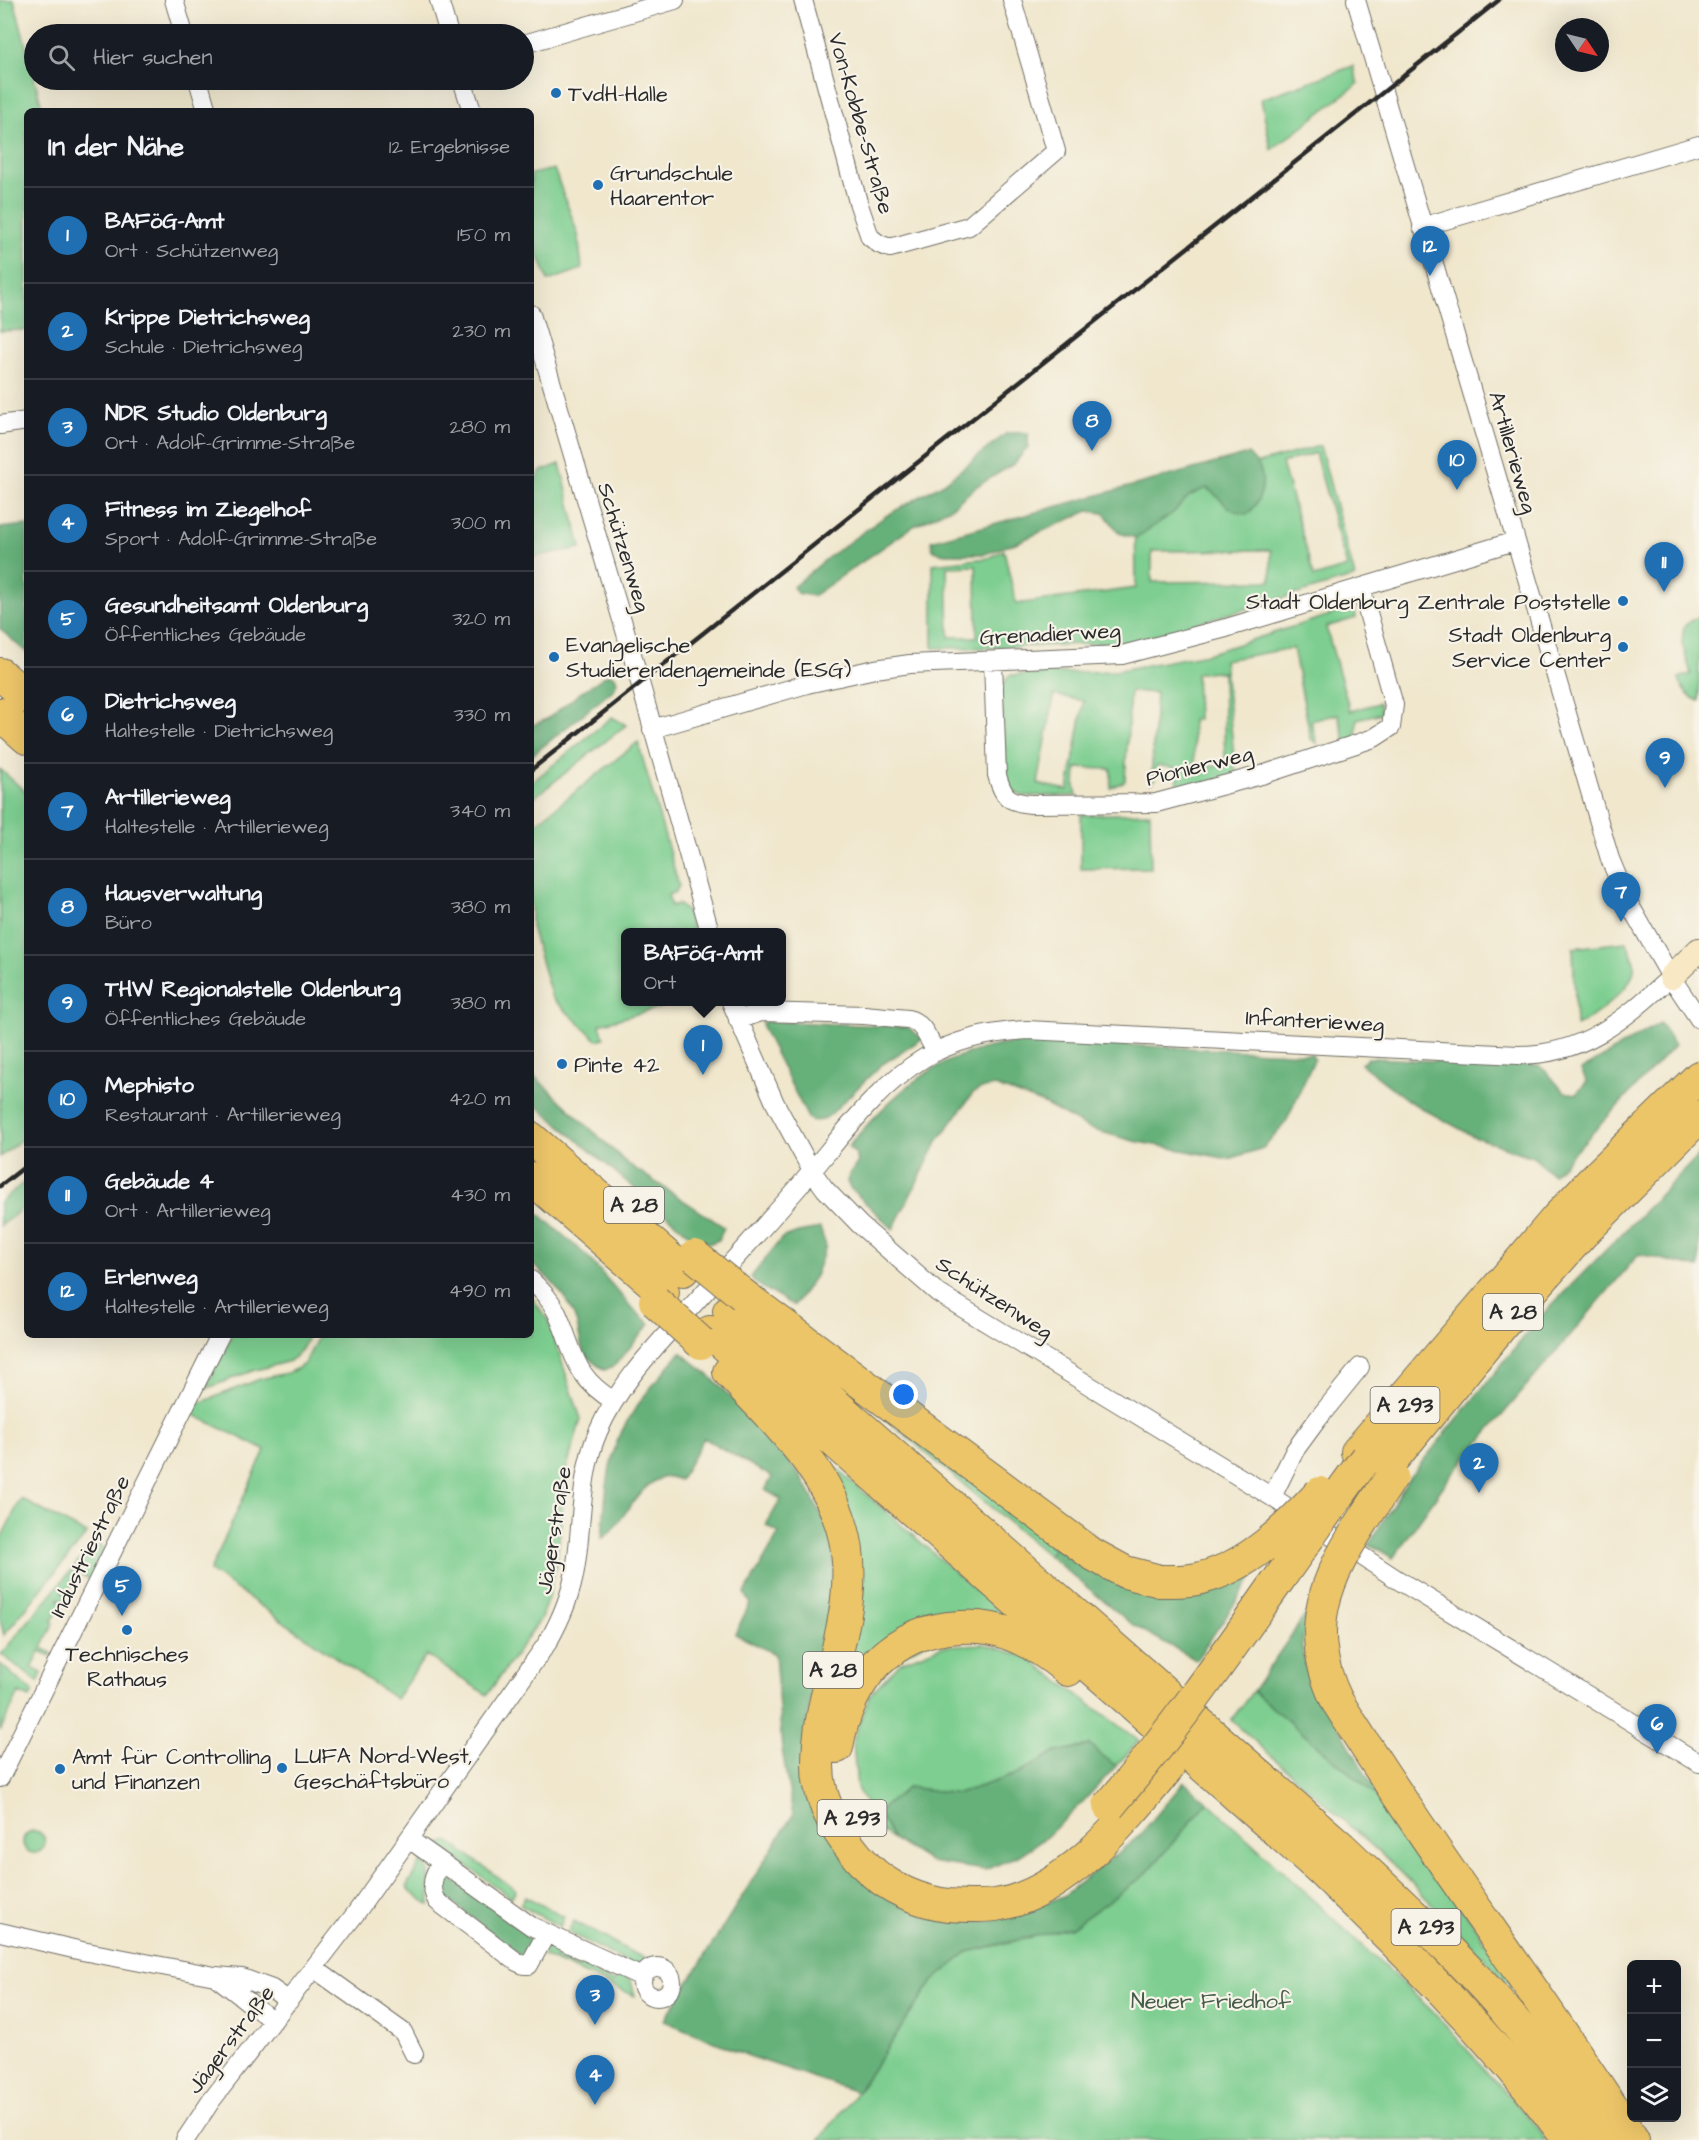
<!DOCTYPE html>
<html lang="de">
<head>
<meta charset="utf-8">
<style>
	body { margin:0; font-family:"Architects Daughter",sans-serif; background:#20242c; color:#f1f3f6 }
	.controls { position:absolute; right:18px; bottom:18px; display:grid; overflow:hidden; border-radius:9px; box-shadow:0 6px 24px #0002 }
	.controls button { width:54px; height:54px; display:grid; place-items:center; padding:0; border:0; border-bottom:2px solid #363941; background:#171b24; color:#f1f3f6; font:30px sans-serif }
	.compass { position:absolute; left:1555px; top:18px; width:54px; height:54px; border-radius:50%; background:#171b24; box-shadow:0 6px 24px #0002; rotate:125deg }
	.you { position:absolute; left:904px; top:1395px; width:21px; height:21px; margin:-15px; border:4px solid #fff; border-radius:50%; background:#1a73e8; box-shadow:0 0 0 9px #1a73e833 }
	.badge { display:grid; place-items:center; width:39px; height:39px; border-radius:50%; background:#1f6fb2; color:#fff; font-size:20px; font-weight:700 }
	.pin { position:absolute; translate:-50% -50px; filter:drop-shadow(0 2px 3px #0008) }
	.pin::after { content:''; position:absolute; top:32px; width:21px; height:18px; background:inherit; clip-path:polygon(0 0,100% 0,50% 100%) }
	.popup { position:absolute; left:621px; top:928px; width:165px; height:78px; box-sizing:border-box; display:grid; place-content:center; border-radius:9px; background:#171b24; filter:drop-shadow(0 2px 4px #0005); font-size:20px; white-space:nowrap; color:#9ea1a6 }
	.popup b { font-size:22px; color:#f1f3f6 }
	.popup::after { content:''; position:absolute; left:50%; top:100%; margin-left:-12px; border:12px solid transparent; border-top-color:#171b24 }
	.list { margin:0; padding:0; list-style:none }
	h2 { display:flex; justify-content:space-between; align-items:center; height:78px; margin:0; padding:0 24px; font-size:26px }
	h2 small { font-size:20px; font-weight:400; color:#9ea1a6 }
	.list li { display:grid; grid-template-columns:39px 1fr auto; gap:18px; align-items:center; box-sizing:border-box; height:96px; padding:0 24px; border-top:2px solid #363941 }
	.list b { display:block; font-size:22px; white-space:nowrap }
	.list p { margin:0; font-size:20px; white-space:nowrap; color:#9ea1a6 }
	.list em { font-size:20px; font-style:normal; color:#9ea1a6 }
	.icon { flex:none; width:33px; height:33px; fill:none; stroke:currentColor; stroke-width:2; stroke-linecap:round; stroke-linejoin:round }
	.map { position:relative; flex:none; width:1699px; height:2140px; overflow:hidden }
	.search { position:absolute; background:#171b24; box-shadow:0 6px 24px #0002; left:24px; top:24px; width:510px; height:66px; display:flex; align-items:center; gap:15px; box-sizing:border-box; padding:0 21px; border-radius:33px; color:#9ea1a6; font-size:22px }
	.panel { position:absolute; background:#171b24; box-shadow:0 6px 24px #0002; left:24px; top:108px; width:510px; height:1230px; border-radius:9px }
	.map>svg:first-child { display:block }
	.green { fill:#7dce90; stroke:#547c5e; stroke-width:1.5; fill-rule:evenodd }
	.forest { fill:#66b17a; stroke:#486e52; stroke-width:1.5 }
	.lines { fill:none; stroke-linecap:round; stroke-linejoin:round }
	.street-casing { stroke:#706d64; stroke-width:20 }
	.secondary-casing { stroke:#706d64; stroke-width:26 }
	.highway-casing { stroke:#706d64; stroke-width:34 }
	.street { stroke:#fff; stroke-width:18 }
	.secondary { stroke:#f8e8c3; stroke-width:24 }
	.highway { stroke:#edc569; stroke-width:32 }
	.rail { stroke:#2b2b2b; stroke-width:4.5 }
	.highway-bridge-casing { stroke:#706d64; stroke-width:34; stroke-linecap:butt }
	.highway-bridge { stroke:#edc569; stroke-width:32 }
	.poi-dot { fill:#1f6fb2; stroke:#f7f3e8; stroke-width:2 }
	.labels { text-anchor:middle; stroke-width:4.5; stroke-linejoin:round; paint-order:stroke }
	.shield { fill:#f7f3e8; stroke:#686764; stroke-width:1.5 }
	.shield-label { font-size:21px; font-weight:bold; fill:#2b2b2b }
	.poi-label { font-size:22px; fill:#2b2b2b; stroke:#f7f3e8; text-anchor:start }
	.street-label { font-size:22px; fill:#2b2b2b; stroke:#f7f3e8 }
	.park-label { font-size:22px; fill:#445c49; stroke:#f7f3e8 }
</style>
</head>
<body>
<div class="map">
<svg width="1699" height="2140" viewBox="0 0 1699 2140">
	<rect width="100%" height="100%" fill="#f7f3e8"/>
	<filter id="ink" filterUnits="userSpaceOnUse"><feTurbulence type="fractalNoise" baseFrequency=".0167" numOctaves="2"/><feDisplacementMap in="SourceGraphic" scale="12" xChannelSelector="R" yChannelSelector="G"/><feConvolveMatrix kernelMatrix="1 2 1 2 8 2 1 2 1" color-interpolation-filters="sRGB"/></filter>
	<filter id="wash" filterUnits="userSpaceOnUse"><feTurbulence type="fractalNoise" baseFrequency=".008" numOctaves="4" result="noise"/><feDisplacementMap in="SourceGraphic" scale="24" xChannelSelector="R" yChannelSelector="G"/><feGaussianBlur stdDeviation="1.35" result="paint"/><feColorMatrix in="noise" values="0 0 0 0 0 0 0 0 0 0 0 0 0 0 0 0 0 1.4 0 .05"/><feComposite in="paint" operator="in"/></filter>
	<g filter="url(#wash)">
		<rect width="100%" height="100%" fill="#f0e7cd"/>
		<path class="green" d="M 0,0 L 14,0 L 43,111 L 27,111 L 27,330 L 0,331 Z
			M 1353,66 L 1358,84 L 1271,150 L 1261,99 Z
			M 554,169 L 578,234 L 582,269 L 548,281 L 531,234 L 531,174 Z
			M 1320,446 L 1355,577 L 1132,642 L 978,648 L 933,648 L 933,564 L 988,558 L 1004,550 L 1016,604 L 1136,588 L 1135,497 ZM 1315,453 L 1347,567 L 1314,577 L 1282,463 ZM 1271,550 L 1271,581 L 1152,582 L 1152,551 ZM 976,566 L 977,637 L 949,637 L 947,567 Z
			M 560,464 L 581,548 L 531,557 L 531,489 L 541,471 Z
			M 1352,608 L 1355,611 L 1356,618 L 1326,627 L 1350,711 L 1379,703 L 1382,713 L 1357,719 L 1356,740 L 1346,745 L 1338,714 L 1311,721 L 1317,743 L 1311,739 L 1293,648 L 1224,660 L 1236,775 L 1178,791 L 1177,785 L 1179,769 L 1157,765 L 1154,781 L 1151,783 L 1156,693 L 1130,691 L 1125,781 L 1111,788 L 1111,769 L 1076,768 L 1075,787 L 1077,796 L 1022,796 L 1013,791 L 1007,782 L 1001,694 C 1003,686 1004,679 1011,675 L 1115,671 L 1207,654 ZM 1223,672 L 1225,765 L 1195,766 L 1192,720 L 1198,720 L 1196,673 ZM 1054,695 L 1084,701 L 1068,790 L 1038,784 Z
			M 1699,616 L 1699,701 C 1689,697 1681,689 1679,678 L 1691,674 L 1682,643 L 1684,626 Z
			M 612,717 L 626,725 L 531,800 L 531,783 Z
			M 638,742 L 679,886 L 675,892 L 668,895 L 671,906 L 678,904 L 686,911 L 693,932 L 625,932 L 625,1002 L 680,1002 L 600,1024 L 604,1038 L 597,1040 L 552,998 L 531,927 L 531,827 Z
			M 0,769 L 27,793 L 27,1135 L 0,1157 Z
			M 1150,813 L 1151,868 L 1081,869 L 1081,815 Z
			M 1626,942 C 1632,952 1637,963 1633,974 C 1627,992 1593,1018 1576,1026 L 1573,948 Z
			M 27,1180 L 27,1205 L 0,1226 L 0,1202 Z
			M 531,1297 L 548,1320 L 581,1419 L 566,1470 L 557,1560 L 548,1598 L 540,1620 L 487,1695 L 426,1655 L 396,1699 L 210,1571 L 265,1450 L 192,1414 L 197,1404 L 260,1379 L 287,1373 L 296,1369 L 305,1363 L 319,1335 L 531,1335 Z
			M 232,1335 L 309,1335 L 302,1349 L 290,1361 L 252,1371 L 205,1389 Z
			M 893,1425 L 1057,1540 L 1049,1556 Z
			M 827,1460 L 1014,1624 L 975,1615 L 845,1688 Z
			M 21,1499 L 87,1534 L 4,1635 L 0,1620 L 0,1540 Z
			M 95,1542 L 104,1548 L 89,1579 L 78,1574 L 68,1593 L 63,1591 L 62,1592 L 67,1596 L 64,1601 L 59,1598 L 58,1600 L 63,1603 L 52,1621 L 54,1623 L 42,1648 L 52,1653 L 51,1656 L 40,1651 L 32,1668 L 42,1673 L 38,1682 L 1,1654 Z
			M 984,1644 L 1027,1657 L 1139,1741 L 1116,1766 L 1089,1745 L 1053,1753 L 1020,1773 L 958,1794 L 908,1787 L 878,1812 L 893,1839 L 879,1829 L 857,1788 L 853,1741 L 870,1694 L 901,1662 L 942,1646 Z
			M 0,1664 L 33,1692 L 30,1698 L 19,1693 L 0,1731 Z
			M 1253,1691 L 1398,1814 L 1528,2004 L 1398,1869 L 1231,1720 Z
			M 1208,1802 L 1432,2011 L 1539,2129 L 1546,2140 L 819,2140 L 857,2092 L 932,1982 L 968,1952 L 1072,1927 L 1144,1876 Z
			M23 1842a11 11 0 1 1 22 0a11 11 0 1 1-22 0Z
			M 448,1841 L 516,1890 L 511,1898 L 448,1852 L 442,1854 L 438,1850 L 442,1843 Z
			M 421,1862 L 425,1864 L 429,1872 L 430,1905 L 409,1891 L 407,1885 Z
			M 525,1896 L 564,1917 L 560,1927 L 520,1905 Z
			M 574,1921 L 633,1953 L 651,1960 L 636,1967 L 568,1932 Z
			M 551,1941 L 561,1947 L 556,1958 L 579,1968 L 585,1957 L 595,1961 L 590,1971 L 614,1982 L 619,1972 L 631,1981 L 635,1996 L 543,1956 Z"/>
		<path class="forest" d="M 1007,433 L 1028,433 L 1028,447 L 1014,464 L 977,486 L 952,507 L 914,526 L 813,596 L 797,593 L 793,587 L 831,555 L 886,516 L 944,483 Z
			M 1248,454 C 1252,458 1258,464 1260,469 C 1266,485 1260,502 1248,514 C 1224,512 1224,498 1206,488 L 1189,496 L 1173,513 L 1136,538 L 1119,533 L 1104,513 L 1088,511 L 1018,542 L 985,554 L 945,554 L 933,551 L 931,541 Z
			M 27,525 L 27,653 L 0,629 L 0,528 Z
			M 608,674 L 615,676 L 617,682 L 612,691 L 531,756 L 531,726 L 547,719 L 584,690 Z
			M 766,1021 L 908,1027 L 922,1039 L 881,1065 L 831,1114 L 823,1120 L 812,1121 L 808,1118 L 763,1029 L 762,1023 Z
			M 1660,1023 L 1675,1045 L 1553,1175 L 1533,1157 L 1475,1137 L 1427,1111 L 1409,1101 L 1361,1064 L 1368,1058 L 1375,1058 L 1539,1066 L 1547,1072 L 1564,1092 L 1576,1094 L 1587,1082 L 1581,1070 Z
			M 1043,1041 L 1312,1054 L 1314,1060 L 1286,1122 L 1263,1148 L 1229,1159 L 1134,1141 L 1090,1129 L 1044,1104 L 995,1086 L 984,1088 L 973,1093 L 938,1141 L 893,1229 L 850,1188 L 847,1182 L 849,1175 L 858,1162 L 856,1154 L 848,1147 C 904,1079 953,1043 1043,1041 Z
			M 531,1073 L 628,1164 L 724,1227 L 719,1240 L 711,1243 L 697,1241 L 531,1101 Z
			M 1699,1155 L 1699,1268 L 1639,1254 L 1449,1478 L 1393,1558 L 1369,1544 L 1409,1478 L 1542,1315 Z
			M 531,1207 L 588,1257 L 632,1308 L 650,1324 L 615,1365 L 605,1370 C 571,1350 586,1342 573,1313 C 564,1293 547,1276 531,1263 Z
			M 820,1228 L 826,1246 L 815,1276 L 794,1306 L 755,1283 L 751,1277 L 782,1238 L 798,1232 Z
			M 681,1352 L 711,1377 L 776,1444 L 803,1480 L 828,1527 L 833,1551 L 833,1595 L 812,1692 L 806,1730 L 806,1786 L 924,1916 L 953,1921 L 986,1921 L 1018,1914 L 1063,1896 L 1139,1836 L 1184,1782 L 1208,1802 L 1144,1876 L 1072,1927 L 968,1952 L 932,1982 L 857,2092 L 749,2056 L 664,2021 L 793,1815 L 782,1749 L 775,1654 L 735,1634 L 750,1603 L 745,1593 L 779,1533 L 766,1525 L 781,1499 L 765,1490 L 772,1477 L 704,1438 L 680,1480 C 676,1479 670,1476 666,1477 C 639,1480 623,1526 602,1538 C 605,1506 606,1473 617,1442 C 629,1411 659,1377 681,1352 Z
			M 1057,1540 L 1129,1589 L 1165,1597 L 1193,1596 L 1247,1570 L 1255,1574 L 1196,1660 L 1133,1625 L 1049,1556 Z
			M 1308,1611 L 1302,1646 L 1306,1668 L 1369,1780 L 1398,1814 L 1253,1691 Z
			M 1089,1745 L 1116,1766 L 1079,1806 L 1044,1839 L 1018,1856 L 985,1870 L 930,1862 L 893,1839 L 878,1812 L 908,1787 L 958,1794 L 1020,1773 L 1053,1753 Z
			M 445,1874 L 525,1933 L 534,1947 L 525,1960 L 437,1890 Z"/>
	</g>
	<g filter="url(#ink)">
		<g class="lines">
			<defs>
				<path id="street" d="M 174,0 L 184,34
					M 439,0 L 449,34
					M 803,0 L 858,202 L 870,237 L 879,244 L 890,248 L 969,226 L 1056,151 L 1012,0
					M 1356,0 L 1610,859 L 1628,902 L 1671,977 L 1699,1019
					M 524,44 L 675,0
					M 198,80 L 207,111
					M 462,80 L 472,111
					M 1422,227 L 1699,145
					M 531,314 L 630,647 L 710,932
					M 0,425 L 27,421
					M 993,661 L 997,775 C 1003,797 1008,802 1031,804 L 1156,803 L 1265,774 L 1374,738 L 1391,727 L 1394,705 L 1361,588
					M 652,729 L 807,684 L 875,669 L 910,664 L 1122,655 L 1226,628 L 1515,541
					M 731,1002 L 775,1103 L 812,1171 L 825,1189 L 860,1225 L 938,1293 L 1272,1497 L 1398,1580 L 1699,1763
					M 738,1020 L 761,1012 L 864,1015 L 908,1019 C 923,1022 928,1039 936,1052
					M 531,1280 C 541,1290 551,1300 557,1313 C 575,1352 572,1376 614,1401
					M 1272,1497 L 1295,1450 L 1317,1420 L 1360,1367
					M 0,1778 L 220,1335
					M 409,1839 L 531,1926 L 642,1977
					M 441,1863 C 432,1876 430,1888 437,1901 L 517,1962 L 524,1965 L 529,1965 L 546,1934
					M 0,1932 L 82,1951 L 215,1976 L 242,1978 L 272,1989 L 289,2001
					M642 1982a15 15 0 1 1 30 0a15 15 0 1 1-30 0Z
					M 315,1969 L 403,2032 L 414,2054
					M 215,1976 L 273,2021
					M 185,2140 L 211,2101 L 356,1913 L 548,1642 C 561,1619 571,1596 575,1570 C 583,1524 579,1476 598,1432 C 619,1383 657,1345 692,1306 C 726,1268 761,1230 795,1191 C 835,1146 871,1090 924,1058 C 956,1039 990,1032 1027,1030 L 1518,1055 C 1585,1055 1624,1019 1671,977"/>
				<path id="secondary" d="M 1671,977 L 1699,950"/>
				<path id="highway" d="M 0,674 L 27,697
					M 0,714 L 27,738
					M 531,1138 L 683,1270
					M 531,1178 L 663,1292
					M 743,1295 L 1092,1554 L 1125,1572 L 1160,1581
					M 729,1311 L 1341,1847 C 1395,1898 1449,1947 1498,2002 C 1536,2046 1571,2093 1605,2140
					M 710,1332 L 1321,1870 C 1410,1956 1495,2040 1569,2140
					M 729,1372 C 775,1422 830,1470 845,1539 C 861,1615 817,1690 818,1766 C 818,1804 841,1840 867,1867 C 888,1888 920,1902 949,1905 C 964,1906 979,1907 995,1905 C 1064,1896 1126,1819 1168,1768
					M 1357,1452 L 1557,1218 L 1593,1180 L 1699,1077
					M 1384,1470 L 1512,1313 L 1582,1234 L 1699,1117
					M 1337,1701 C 1430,1851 1538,1991 1633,2140
					M 837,1747 C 848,1681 890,1630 960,1627 C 977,1626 993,1627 1009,1634 C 1031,1642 1050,1655 1068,1670"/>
			</defs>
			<use href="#street" class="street-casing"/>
			<use href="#secondary" class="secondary-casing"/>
			<use href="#highway" class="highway-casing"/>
			<use href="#street" class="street"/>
			<use href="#secondary" class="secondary"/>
			<use href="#highway" class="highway"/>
			<path class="rail" d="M 531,770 L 1499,0
				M 0,1186 L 27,1165"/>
			<defs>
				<path id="highway-bridge" d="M 695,1256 L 743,1295
					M 655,1301 L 701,1343
					M 1160,1581 C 1174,1581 1188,1582 1201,1578 C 1248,1567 1289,1527 1320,1493
					M 1337,1701 C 1292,1609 1345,1551 1392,1476
					M 1109,1806 C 1203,1696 1280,1573 1366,1458"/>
			</defs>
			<use href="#highway-bridge" class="highway-bridge-casing"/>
			<use href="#highway-bridge" class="highway-bridge"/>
		</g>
	</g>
	<g class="poi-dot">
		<circle cx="556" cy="93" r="6"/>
		<circle cx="598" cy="185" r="6"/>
		<circle cx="1623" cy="601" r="6"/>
		<circle cx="1623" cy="647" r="6"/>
		<circle cx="554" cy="657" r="6"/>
		<circle cx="562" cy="1064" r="6"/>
		<circle cx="127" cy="1630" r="6"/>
		<circle cx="282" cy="1768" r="6"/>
		<circle cx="60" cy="1769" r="6"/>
	</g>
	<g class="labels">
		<g class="shield">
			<rect x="604" y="1187" width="60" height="36" rx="4.5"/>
			<rect x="1483" y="1294" width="60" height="36" rx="4.5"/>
			<rect x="1370.5" y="1387" width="69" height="36" rx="4.5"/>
			<rect x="803" y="1652" width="60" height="36" rx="4.5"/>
			<rect x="817.5" y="1800" width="69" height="36" rx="4.5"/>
			<rect x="1391.5" y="1909" width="69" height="36" rx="4.5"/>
		</g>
		<g class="shield-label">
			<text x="634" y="1212">A 28</text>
			<text x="1513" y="1319">A 28</text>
			<text x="1405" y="1412">A 293</text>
			<text x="833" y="1677">A 28</text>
			<text x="852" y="1825">A 293</text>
			<text x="1426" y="1934">A 293</text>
		</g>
		<g class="poi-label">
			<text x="568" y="101">TvdH-Halle</text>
			<text x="610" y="180">Grundschule<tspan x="610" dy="25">Haarentor</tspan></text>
			<text x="1611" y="609" text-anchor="end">Stadt Oldenburg Zentrale Poststelle</text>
			<text x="1611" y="642" text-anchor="end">Stadt Oldenburg<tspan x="1611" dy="25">Service Center</tspan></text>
			<text x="566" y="652">Evangelische<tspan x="566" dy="25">Studierendengemeinde (ESG)</tspan></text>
			<text x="574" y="1072">Pinte 42</text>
			<text x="127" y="1661" text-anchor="middle">Technisches<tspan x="127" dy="25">Rathaus</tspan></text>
			<text x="294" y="1763">LUFA Nord-West,<tspan x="294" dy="25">Geschäftsbüro</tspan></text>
			<text x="72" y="1764">Amt für Controlling<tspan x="72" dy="25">und Finanzen</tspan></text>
		</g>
		<g class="street-label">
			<text transform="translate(862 123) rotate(74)" y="8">Von-Kobbe-Straße</text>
			<text transform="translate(1514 452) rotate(74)" y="8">Artillerieweg</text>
			<text transform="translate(625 547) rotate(73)" y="8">Schützenweg</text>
			<text transform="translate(1050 633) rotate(-3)" y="8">Grenadierweg</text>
			<text transform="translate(1199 765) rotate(-14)" y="8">Pionierweg</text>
			<text transform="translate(1315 1020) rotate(3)" y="8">Infanterieweg</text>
			<text transform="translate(995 1297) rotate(33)" y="8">Schützenweg</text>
			<text transform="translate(553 1530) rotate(-81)" y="8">Jägerstraße</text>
			<text transform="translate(89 1546) rotate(-64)" y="8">Industriestraße</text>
			<text transform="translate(230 2039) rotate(-53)" y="8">Jägerstraße</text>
		</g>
		<g class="park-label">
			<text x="1211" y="2008">Neuer Friedhof</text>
		</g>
	</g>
</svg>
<div class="controls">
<button>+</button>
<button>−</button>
<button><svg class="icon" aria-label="layers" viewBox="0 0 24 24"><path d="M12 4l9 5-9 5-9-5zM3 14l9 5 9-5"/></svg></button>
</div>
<svg class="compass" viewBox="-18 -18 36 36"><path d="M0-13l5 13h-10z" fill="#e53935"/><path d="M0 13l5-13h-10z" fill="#9ea1a6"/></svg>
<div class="you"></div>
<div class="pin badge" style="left:703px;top:1075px">1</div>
<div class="popup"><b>BAFöG-Amt</b>Ort</div>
<div class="pin badge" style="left:1479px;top:1493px">2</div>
<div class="pin badge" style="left:595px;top:2025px">3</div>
<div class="pin badge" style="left:595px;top:2105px">4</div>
<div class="pin badge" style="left:122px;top:1616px">5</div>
<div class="pin badge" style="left:1657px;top:1754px">6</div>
<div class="pin badge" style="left:1621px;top:922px">7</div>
<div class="pin badge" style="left:1092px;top:451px">8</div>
<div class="pin badge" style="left:1665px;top:788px">9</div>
<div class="pin badge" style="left:1457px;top:490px">10</div>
<div class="pin badge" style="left:1664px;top:592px">11</div>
<div class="pin badge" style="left:1430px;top:276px">12</div>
<div class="search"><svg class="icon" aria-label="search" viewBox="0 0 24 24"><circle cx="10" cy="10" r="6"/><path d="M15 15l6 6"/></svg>Hier suchen</div>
<section class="panel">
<h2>In der Nähe<small>12 Ergebnisse</small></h2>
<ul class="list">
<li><span class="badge">1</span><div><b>BAFöG-Amt</b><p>Ort · Schützenweg</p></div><em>150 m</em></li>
<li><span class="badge">2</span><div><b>Krippe Dietrichsweg</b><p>Schule · Dietrichsweg</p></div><em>230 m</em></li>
<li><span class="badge">3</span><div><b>NDR Studio Oldenburg</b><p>Ort · Adolf-Grimme-Straße</p></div><em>280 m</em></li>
<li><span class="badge">4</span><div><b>Fitness im Ziegelhof</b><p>Sport · Adolf-Grimme-Straße</p></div><em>300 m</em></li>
<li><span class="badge">5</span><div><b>Gesundheitsamt Oldenburg</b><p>Öffentliches Gebäude</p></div><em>320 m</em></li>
<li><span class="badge">6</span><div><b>Dietrichsweg</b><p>Haltestelle · Dietrichsweg</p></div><em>330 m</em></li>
<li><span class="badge">7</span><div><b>Artillerieweg</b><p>Haltestelle · Artillerieweg</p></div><em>340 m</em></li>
<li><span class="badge">8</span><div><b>Hausverwaltung</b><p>Büro</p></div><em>380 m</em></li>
<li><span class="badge">9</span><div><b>THW Regionalstelle Oldenburg</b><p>Öffentliches Gebäude</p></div><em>380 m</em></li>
<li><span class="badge">10</span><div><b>Mephisto</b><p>Restaurant · Artillerieweg</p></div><em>420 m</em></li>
<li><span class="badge">11</span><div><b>Gebäude 4</b><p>Ort · Artillerieweg</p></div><em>430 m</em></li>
<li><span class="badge">12</span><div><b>Erlenweg</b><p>Haltestelle · Artillerieweg</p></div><em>490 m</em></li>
</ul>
</section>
</div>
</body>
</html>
